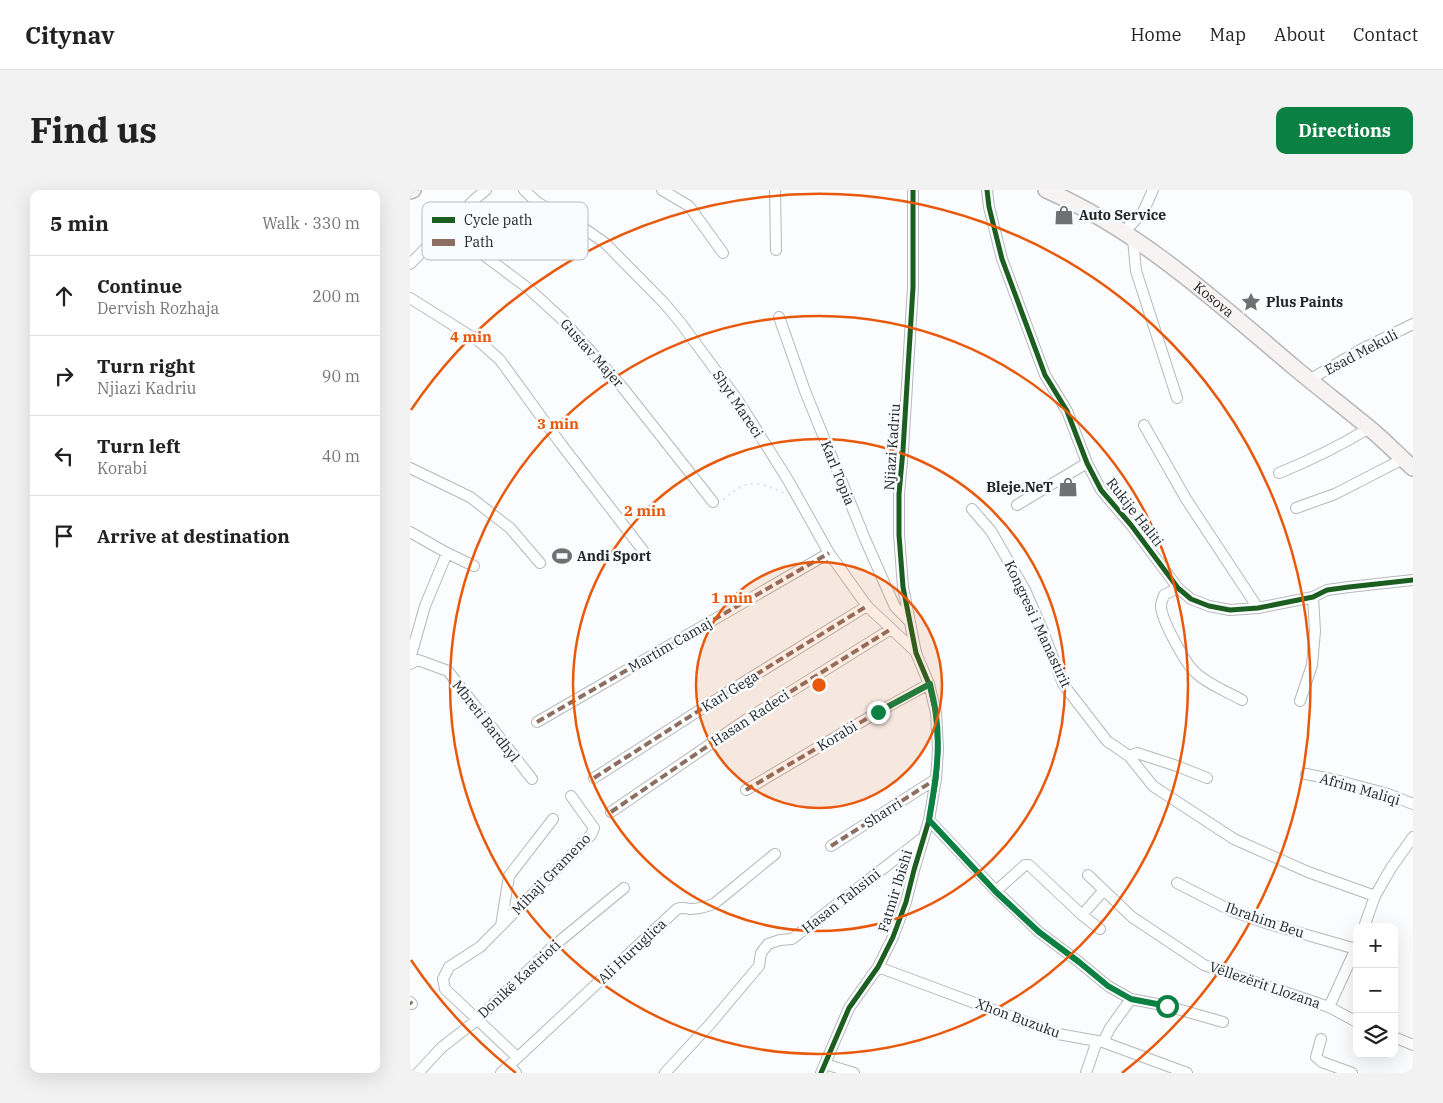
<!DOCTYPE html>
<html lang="en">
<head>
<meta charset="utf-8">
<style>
	body { margin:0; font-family:"IBM Plex Serif",serif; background:#f2f2f2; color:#222 }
	.controls { position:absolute; right:15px; bottom:15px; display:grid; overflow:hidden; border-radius:10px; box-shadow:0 5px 20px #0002 }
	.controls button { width:45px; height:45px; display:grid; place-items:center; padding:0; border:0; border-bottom:1px solid #e0e0e0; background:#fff; color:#222; font:25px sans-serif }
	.stop { position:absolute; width:15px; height:15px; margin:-11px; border:4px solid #0b8043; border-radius:50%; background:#fff }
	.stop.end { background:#0b8043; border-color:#fff; box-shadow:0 1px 5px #0008 }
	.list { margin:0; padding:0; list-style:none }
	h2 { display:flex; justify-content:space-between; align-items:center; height:65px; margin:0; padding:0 20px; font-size:21px }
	h2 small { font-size:16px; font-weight:400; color:#767676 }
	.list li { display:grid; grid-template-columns:32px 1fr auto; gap:15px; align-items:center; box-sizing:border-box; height:80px; padding:0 20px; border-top:1px solid #e0e0e0 }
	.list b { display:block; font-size:19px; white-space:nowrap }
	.list p { margin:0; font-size:16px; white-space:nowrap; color:#767676 }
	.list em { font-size:16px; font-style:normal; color:#767676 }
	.icon { flex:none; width:28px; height:28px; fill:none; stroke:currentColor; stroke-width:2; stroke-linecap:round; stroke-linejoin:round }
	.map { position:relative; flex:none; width:1003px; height:883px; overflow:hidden; border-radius:10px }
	header { display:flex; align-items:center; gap:30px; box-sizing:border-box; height:70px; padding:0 25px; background:#fff; border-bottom:1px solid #e0e0e0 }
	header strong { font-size:24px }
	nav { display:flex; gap:28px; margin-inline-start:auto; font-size:18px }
	.intro { display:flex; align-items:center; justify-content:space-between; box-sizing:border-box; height:120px; padding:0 30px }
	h1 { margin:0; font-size:35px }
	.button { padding:12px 22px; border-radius:10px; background:#0b8043; color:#fff; font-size:18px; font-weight:700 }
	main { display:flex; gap:30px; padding:0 30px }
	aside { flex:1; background:#fff; border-radius:10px; box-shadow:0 5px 20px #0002 }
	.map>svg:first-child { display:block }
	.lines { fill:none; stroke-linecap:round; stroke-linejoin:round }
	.street-casing { stroke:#b6b8b9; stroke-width:12 }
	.secondary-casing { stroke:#b6b8b9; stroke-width:18 }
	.path { stroke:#e6e7e7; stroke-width:2; stroke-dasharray:2.5 4; stroke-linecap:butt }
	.street { stroke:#feffff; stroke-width:10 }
	.secondary { stroke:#f7f3f2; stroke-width:15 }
	.quiet { stroke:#8d6e63; stroke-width:4; stroke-dasharray:8 4; stroke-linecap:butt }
	.cycleway-casing { stroke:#f9fcfe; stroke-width:8 }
	.cycleway { stroke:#1b5e20; stroke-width:5 }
	.route { stroke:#0b8043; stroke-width:6 }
	.ring { fill:none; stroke:#e8590c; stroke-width:2.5 }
	.labels { text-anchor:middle; stroke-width:5; stroke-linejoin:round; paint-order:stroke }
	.poi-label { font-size:14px; font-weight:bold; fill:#242526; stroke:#f9fcfe; text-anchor:start }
	.street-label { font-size:14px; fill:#242526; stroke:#f9fcfe }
	.key { fill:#f9fcfe; stroke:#b9bcbd; stroke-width:1 }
	.key-label { font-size:14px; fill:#242526 }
	.centre { fill:#e8590c; stroke:#f9fcfe; stroke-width:2.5 }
	.ring-label { font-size:15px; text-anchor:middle; font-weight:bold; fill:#e8590c; stroke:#f9fcfe; stroke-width:5; stroke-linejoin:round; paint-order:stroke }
</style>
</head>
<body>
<header>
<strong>Citynav</strong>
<nav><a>Home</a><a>Map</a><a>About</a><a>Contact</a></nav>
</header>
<div class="intro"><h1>Find us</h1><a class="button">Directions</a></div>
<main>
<aside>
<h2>5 min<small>Walk · 330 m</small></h2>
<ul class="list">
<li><svg class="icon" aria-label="ahead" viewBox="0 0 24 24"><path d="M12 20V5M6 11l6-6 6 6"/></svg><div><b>Continue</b><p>Dervish Rozhaja</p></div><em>200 m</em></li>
<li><svg class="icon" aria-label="right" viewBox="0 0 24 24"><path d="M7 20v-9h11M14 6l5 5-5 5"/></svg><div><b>Turn right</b><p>Njiazi Kadriu</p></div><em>90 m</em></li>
<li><svg class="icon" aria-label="left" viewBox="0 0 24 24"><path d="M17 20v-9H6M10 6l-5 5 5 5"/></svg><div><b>Turn left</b><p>Korabi</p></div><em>40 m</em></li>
<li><svg class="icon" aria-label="arrive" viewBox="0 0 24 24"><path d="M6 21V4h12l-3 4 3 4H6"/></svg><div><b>Arrive at destination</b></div></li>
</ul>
</aside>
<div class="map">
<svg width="1003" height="883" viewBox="0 0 1003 883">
	<rect width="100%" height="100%" fill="#fafcfd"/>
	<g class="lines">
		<defs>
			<path id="street" d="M 114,0 L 128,13 L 162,30 L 195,53 L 254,113 L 270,132 L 327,209 L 378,290 L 419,363 L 457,416 L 506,462
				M 252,0 L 279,16 L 313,63
				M 365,0 L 366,60
				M 577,0 L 579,17 L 592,69 L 635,185 L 657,221 L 677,273 L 691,300 L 721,335 L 768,398 L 781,409 L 799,416 L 820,420 L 848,418 L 903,407 L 917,400 L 939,397 L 1003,390
				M 36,39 L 59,54 L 119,99 L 154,131 L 213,198 L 303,312
				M 714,42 L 733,22 L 743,0
				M 723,49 L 726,81 L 767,208
				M 0,74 L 65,9 L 76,0
				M 0,108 L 70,152 L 90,170 L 151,254 L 235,363
				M 369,127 L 395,201 L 455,349 L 485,417 L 500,432
				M 899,190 L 952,159 L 1003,134
				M 734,235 L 776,309 L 848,418
				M 0,278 L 60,307 L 100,338 L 130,373
				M 869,283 C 901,270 930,256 959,238
				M 607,315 L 677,273
				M 886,318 L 925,304 L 993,269
				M 562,319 L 581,341 L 615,400 L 633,441 L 653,494 L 697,551 L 719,566 L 743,596 L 824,649 L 898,682 L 965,706
				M 0,342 L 37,363 L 64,376
				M 768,398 L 754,405 C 753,408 751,413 751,416 C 751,429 775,473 785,482 C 797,494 816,501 832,510
				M 0,469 L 15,416 L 37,363
				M 0,474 L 8,470 L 38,481 L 122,589
				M 890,511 L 902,475 L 905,441 L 903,407
				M 127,532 L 419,363
				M 719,566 L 727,563 L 767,576 L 797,588
				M 896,584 L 926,590 L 978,604 L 1003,614
				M 184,588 L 321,500 L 457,416
				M 336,600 L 468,522 L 519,494
				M 201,622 L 340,527 L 481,439
				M 519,630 L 586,701 L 629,742 L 669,772 L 698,796 L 721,809 L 757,816 L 813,832
				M 421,656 L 526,589
				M 678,685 L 722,727 L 794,775 L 919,817 L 947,832
				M 767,693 L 822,721 L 859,734 L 946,759
				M 586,701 L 615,675 L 619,675 L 672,725 L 690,739
				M 672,725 L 694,700
				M 91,736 L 99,686 L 143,629
				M 954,737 L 965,706 L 981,678 L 1003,647
				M 468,777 L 648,844 L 693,852 L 777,883
				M 0,812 L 2,814
				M 919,817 L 947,756
				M 984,847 L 1003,855
				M 911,849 L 906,867 L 912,872 L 942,883
				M 693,852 L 700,838 L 721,809
				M 107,867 L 35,799 L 33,789 L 39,777 L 70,757 L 181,645 L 184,638 L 161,606
				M 415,874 L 444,883
				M 99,875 L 106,883
				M 8,883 L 31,858 L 68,829 L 140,759 L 214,698
				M 91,883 L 267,719 C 272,717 275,718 280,719 C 290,719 297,717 305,713 L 365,664
				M 255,883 L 301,833 L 349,776 L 351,763 L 358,754 L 370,750 L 382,749 L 514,647
				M 411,883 L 439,818 L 468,777 L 483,747 L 496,712 L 504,680 L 519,630 L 526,589 L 528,559 L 526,523 L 519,494 L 506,463 L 493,397 L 489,345 L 489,304 L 493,260 L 503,97 L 503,0
				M 676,883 L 687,851"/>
			<g id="secondary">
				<path id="s1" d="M 636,0 C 730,41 807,112 885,178 C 909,198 934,217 958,237 C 974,250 988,265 1003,278"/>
				<path d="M 0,1 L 3,0"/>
			</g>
		</defs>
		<use href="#street" class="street-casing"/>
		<use href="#secondary" class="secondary-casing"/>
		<path class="path" d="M 313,310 C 336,289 346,290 374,303"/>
		<use href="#street" class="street"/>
		<use href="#secondary" class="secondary"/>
		<path class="quiet" d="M 127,532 L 419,363
			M 184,588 L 321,500 L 457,416
			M 336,600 L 468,522 L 519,494
			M 201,622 L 340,527 L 481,439
			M 421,656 L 526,589
			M 0,812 L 2,814"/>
		<defs>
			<path id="cycleway" d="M 577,0 L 579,17 L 592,69 L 635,185 L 657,221 L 677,273 L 691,300 L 721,335 L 768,398 L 781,409 L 799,416 L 820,420 L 848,418 L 903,407 L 917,400 L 939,397 L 1003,390
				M 411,883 L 439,818 L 468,777 L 483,747 L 496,712 L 504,680 L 519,630 L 526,589 L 528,559 L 526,523 L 519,494 L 506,463 L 493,397 L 489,345 L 489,304 L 493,260 L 503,97 L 503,0"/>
		</defs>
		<use href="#cycleway" class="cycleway-casing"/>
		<use href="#cycleway" class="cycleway"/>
	</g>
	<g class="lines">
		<path class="route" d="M 468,522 L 520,494 C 522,504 525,515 526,525 C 531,561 525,595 519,630 L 586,702 L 629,742 L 669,772 L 698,796 L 721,809 L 757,816"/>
	</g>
	<circle cx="409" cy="495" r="123" fill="#e8590c" fill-opacity=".12"/>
	<g class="ring">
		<circle cx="409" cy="495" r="123"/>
		<circle cx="409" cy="495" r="246"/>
		<circle cx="409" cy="495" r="369"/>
		<path d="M106 883A492 492 0 0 1 1 770M1 220A492 492 0 1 1 712 883"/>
	</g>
	<defs>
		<symbol id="shop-bare" viewBox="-9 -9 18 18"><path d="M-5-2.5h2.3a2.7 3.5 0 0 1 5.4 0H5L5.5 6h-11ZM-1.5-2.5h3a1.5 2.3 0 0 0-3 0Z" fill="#6f7071" stroke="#f9fcfe" stroke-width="2.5" paint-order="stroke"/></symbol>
		<symbol id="sight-bare" viewBox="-9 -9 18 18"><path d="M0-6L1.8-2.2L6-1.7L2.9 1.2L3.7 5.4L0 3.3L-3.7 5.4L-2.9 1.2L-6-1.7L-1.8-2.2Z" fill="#6f7071" stroke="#f9fcfe" stroke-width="2.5" paint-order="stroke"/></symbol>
		<symbol id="stadium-bare" viewBox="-9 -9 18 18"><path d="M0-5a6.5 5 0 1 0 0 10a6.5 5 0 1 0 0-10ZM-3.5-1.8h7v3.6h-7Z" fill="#6f7071" stroke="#f9fcfe" stroke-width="2.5" paint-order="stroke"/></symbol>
	</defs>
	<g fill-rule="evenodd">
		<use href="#shop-bare" x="640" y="11" width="28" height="28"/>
		<use href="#sight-bare" x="827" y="98" width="28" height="28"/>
		<use href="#shop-bare" x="644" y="283" width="28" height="28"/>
		<use href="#stadium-bare" x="138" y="352" width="28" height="28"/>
	</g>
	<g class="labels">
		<g class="poi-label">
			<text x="669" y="30">Auto Service</text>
			<text x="856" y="117">Plus Paints</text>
			<text x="643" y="302" text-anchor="end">Bleje.NeT</text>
			<text x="167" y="371">Andi Sport</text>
		</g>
		<g class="street-label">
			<text dy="5" stroke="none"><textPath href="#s1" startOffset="201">Kosova</textPath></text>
			<text transform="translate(951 162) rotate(-28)" y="5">Esad Mekuli</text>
			<text transform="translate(182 163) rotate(48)" y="5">Gustav Majer</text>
			<text transform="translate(328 214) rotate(56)" y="5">Shyt Mareci</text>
			<text transform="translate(482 257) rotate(-86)" y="5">Njiazi Kadriu</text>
			<text transform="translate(428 283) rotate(68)" y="5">Karl Topia</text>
			<text transform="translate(725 322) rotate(52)" y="5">Rukije Haliti</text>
			<text transform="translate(628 434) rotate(65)" y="5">Kongresi i Manastirit</text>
			<text transform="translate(260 455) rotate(-30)" y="5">Martim Camaj</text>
			<text transform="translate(320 501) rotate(-32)" y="5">Karl Gega</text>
			<text transform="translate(340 528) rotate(-33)" y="5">Hasan Radeci</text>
			<text transform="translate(76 531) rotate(52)" y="5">Mbreti Bardhyl</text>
			<text transform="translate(427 546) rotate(-31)" y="5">Korabi</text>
			<text transform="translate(950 599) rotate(16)" y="5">Afrim Maliqi</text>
			<text transform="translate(473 623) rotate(-33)" y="5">Sharri</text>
			<text transform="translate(141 684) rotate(-46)" y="5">Mihajl Grameno</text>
			<text transform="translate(485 701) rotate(-73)" y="5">Fatmir Ibishi</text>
			<text transform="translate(431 711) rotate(-38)" y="5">Hasan Tahsini</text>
			<text transform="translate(855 730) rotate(19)" y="5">Ibrahim Beu</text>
			<text transform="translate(222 761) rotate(-43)" y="5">Ali Huruglica</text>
			<text transform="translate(109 789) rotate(-43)" y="5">Donikë Kastrioti</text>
			<text transform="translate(855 795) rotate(19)" y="5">Vëllezërit Llozana</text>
			<text transform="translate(608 828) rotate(20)" y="5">Xhon Buzuku</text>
		</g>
	</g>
	<rect x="12" y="12" width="166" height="58" rx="8" class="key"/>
	<rect x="22" y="27" width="23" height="6" fill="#1b5e20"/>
	<rect x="22" y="49" width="23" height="7" fill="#8d6e63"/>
	<g class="key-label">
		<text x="54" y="35">Cycle path</text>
		<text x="54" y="57">Path</text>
	</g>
	<circle cx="409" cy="495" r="8" class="centre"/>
	<g class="ring-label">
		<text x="61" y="152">4 min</text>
		<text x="148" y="239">3 min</text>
		<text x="235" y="326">2 min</text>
		<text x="322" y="413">1 min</text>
	</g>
</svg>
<div class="controls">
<button>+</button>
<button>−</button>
<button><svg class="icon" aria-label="layers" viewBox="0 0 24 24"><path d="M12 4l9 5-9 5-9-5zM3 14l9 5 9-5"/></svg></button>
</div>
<div class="stop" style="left:757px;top:816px"></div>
<div class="stop end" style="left:468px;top:522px"></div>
</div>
</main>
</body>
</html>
